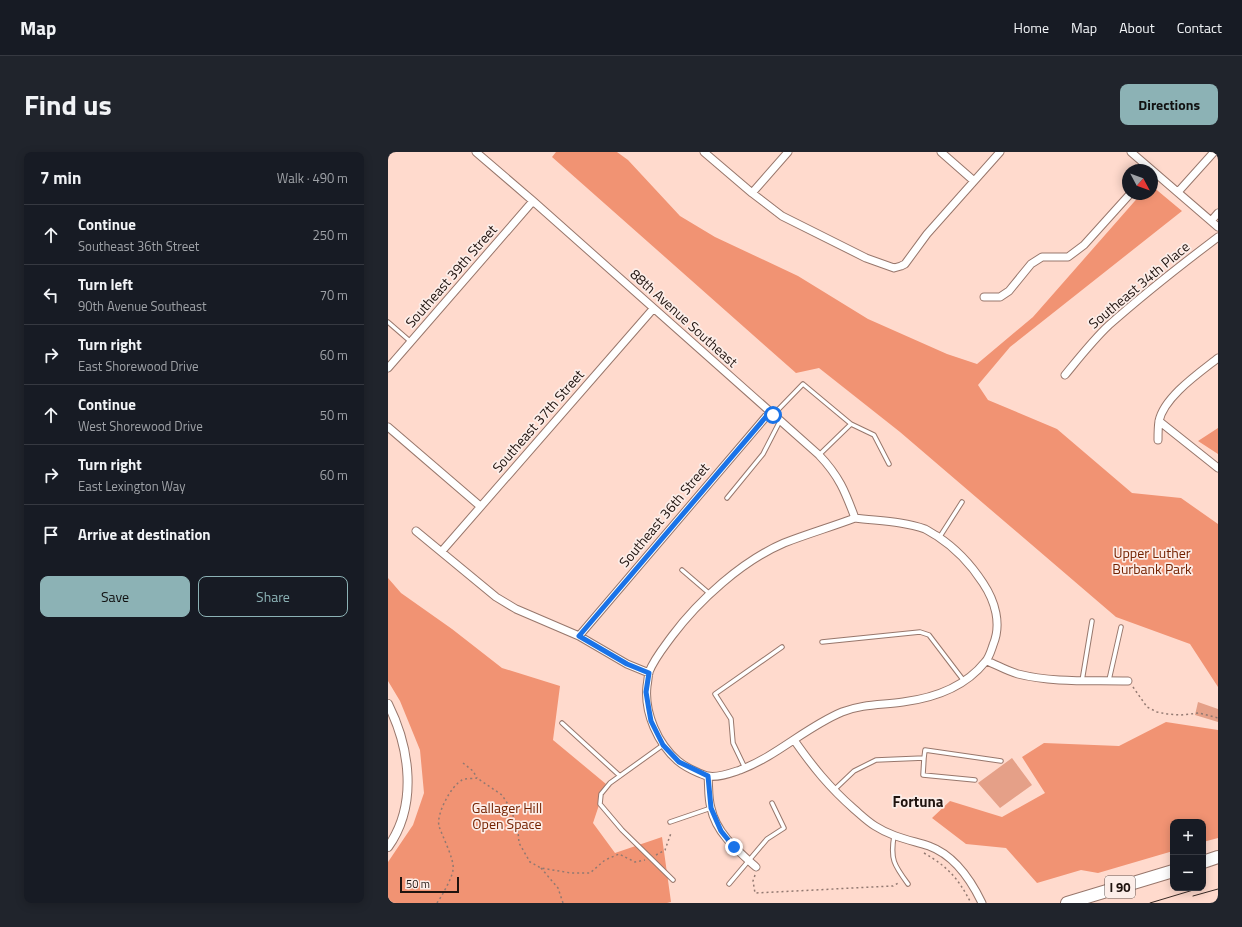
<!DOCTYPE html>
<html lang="en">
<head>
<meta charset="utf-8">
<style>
	body { margin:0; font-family:"Titillium Web",sans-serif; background:#20242c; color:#f1f3f6 }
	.controls { position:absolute; right:12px; bottom:12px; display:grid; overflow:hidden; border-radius:8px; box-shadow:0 2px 10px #0003 }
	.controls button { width:36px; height:36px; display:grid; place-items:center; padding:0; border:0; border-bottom:1px solid #363941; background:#171b24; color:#f1f3f6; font:20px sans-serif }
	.compass { position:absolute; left:734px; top:12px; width:36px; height:36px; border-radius:50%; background:#171b24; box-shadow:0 2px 10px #0003; rotate:131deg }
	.scale { position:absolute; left:12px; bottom:10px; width:59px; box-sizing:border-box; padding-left:4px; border:2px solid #201410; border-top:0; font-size:11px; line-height:14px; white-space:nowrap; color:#201410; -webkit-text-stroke:3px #fcede8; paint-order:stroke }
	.stop { position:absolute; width:12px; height:12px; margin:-9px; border:3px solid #1a73e8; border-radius:50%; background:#fff }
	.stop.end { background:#1a73e8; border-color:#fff; box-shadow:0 1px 4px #0008 }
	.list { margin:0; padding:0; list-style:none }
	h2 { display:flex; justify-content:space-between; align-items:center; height:52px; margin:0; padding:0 16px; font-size:17px }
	h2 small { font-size:13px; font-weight:400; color:#9ea1a6 }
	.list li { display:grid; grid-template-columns:26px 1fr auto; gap:12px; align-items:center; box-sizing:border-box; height:60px; padding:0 16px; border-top:1px solid #363941 }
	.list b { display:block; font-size:15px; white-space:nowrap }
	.list p { margin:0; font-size:13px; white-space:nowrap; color:#9ea1a6 }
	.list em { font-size:13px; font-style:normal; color:#9ea1a6 }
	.actions { display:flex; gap:8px; padding:12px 16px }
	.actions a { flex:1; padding:9px 0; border:1px solid #8cb2b5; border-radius:8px; text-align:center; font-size:14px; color:#8cb2b5 }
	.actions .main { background:#8cb2b5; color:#111 }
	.icon { flex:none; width:22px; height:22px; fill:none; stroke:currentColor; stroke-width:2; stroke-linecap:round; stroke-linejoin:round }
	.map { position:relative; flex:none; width:830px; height:751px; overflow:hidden; border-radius:8px }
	header { display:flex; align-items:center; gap:24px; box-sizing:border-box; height:56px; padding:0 20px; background:#171b24; border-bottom:1px solid #363941 }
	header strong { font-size:19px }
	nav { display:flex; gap:22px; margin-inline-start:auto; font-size:14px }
	.intro { display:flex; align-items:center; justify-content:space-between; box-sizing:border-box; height:96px; padding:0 24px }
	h1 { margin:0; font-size:28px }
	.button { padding:10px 18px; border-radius:8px; background:#8cb2b5; color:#111; font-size:14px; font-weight:700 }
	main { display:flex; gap:24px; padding:0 24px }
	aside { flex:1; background:#171b24; border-radius:8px; box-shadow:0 2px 10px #0003 }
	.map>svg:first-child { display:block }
	.green { fill:#e5a088 }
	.forest { fill:#f19373 }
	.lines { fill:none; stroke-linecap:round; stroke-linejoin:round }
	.service-casing { stroke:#98776c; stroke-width:5.5 }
	.minor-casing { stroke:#98776c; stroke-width:9 }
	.tertiary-casing { stroke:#98776c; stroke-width:10 }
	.motorway-casing { stroke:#98776c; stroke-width:14 }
	.path { stroke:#927971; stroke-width:1.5; stroke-dasharray:2 3; stroke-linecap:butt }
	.service { stroke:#fff; stroke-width:3.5 }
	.minor { stroke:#fff; stroke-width:7 }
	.tertiary { stroke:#fff; stroke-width:8 }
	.motorway { stroke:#fff; stroke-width:12 }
	.tram { stroke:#382924; stroke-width:1 }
	.route { stroke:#1a73e8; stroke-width:5 }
	.labels { text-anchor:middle; stroke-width:3.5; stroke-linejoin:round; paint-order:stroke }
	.shield { fill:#fcede8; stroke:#625551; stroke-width:1 }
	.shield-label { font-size:13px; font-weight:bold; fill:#201410 }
	.street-label { font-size:14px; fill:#201410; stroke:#fcede8 }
	.park-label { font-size:14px; fill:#742200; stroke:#fcede8 }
	.neighbourhood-label { font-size:15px; font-weight:bold; fill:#201410; stroke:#fcede8 }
</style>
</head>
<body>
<header>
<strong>Map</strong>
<nav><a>Home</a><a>Map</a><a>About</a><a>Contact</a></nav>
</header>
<div class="intro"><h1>Find us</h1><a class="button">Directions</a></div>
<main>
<aside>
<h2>7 min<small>Walk · 490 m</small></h2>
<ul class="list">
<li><svg class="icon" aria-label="ahead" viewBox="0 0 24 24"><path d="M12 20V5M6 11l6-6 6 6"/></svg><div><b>Continue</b><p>Southeast 36th Street</p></div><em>250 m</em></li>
<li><svg class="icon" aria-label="left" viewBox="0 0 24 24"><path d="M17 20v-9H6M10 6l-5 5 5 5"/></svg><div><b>Turn left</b><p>90th Avenue Southeast</p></div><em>70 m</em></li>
<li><svg class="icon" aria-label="right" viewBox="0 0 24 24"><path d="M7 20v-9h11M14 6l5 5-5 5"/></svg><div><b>Turn right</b><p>East Shorewood Drive</p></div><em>60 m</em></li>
<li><svg class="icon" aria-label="ahead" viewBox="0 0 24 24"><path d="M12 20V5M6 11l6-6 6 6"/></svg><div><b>Continue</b><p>West Shorewood Drive</p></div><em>50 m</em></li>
<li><svg class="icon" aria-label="right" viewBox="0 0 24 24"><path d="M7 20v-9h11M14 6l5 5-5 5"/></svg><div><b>Turn right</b><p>East Lexington Way</p></div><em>60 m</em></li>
<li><svg class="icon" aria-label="arrive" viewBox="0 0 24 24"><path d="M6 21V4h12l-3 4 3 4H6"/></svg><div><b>Arrive at destination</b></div></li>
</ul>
<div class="actions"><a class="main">Save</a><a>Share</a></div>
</aside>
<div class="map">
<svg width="830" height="751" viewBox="0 0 830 751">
	<rect width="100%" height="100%" fill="#ffdacd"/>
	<path class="green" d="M 810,550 L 830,557 L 830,570 L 807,563 Z
		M 624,606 L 644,633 L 612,656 L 590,631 Z"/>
	<path class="forest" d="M 168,0 L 229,0 L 240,8 L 292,64 L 327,85 L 410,124 L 480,167 L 559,202 L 589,212 L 645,165 L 753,42 L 764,42 L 764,34 L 794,59 L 622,195 L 590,233 L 600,248 L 669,277 L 744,341 L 793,346 L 830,372 L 830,535 L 802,492 L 728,465 L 512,280 L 431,216 L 408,221 L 164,5 Z
		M 830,276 L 830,302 L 810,289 Z
		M 0,426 L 13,441 L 64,477 L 114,516 L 172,534 L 165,588 L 218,632 L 205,671 L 227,701 L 274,685 L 283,750 L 279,751 L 0,751 L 0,710 L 25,673 L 36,641 L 32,598 L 12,549 L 0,529 Z
		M 778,570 L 830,578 L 830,686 L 815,690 L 815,670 L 785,670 L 785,699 L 710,721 L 693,718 L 649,731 L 618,696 L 578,692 L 544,666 L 562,649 L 614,665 L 657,641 L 634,605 L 656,591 L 731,594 Z"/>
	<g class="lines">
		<defs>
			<path id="service" d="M 0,170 L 23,190
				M 385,263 L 415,232 L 463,272 L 431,303
				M 463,272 L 486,283 L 501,312
				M 339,346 L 375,302 L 392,269
				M 551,386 L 574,350
				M 294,418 L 322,442
				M 434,490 L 532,480 L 541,483 L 576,529
				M 721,528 L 733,475
				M 694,529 L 704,469
				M 174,571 L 232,624
				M 275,593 L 222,631 L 213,642 L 212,652 L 234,678 L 285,728
				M 536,606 L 535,623 L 587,628
				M 357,616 L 345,591 L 343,567 L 327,542 L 394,495
				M 446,638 L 466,619 L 488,608 L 536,606 L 537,598 L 613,609
				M 282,670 L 323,656
				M 506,684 C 502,707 506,713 520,732
				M 341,732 L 379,687 L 396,676 L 384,651"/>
			<path id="minor" d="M 88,0 L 145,49 L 431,303 C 451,324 457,339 467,366
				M 316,0 L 364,41 L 394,64 L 478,106 L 506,116 L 513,114 L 517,112 L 539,82 L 612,0
				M 553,0 L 586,29
				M 743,0 L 830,75
				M 790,40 L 826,0
				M 364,41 L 400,0
				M 823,69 L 830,61
				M 596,145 L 612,145 L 621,139 L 643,112 L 654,105 L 680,105 L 696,93 L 742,42
				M 0,216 L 145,49
				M 677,223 C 691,206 705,188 721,173 C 756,142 793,113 830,85
				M 771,269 L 830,316
				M 0,275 L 92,354
				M 770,288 C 770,282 770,275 771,269 C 776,245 811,221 830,206
				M 467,366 C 490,369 515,369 537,377 C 541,379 545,382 549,384 C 569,397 582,411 595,431 C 607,449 614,472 605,493 C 603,499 601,506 597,510 C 577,535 546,546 515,550 C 494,553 474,552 454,560 C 418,575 389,604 352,618 C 343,621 330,626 320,624 C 317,624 314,622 311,621 C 304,618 296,614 290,609 C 270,592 256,561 259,534 C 260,529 260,524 261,520 C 266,507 276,495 284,484 C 311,448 354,409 396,391 C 419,382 443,375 467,366 Z
				M 28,379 L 108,445 L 128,457 L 191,484 L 239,512 L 261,521
				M 54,399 L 265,157
				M 191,484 L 382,260
				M 599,509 C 609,513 619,519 630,522 C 666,531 704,528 740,529
				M 406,588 C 425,615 441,635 466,657 C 473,663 479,669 487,674 C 504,685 522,688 541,694 C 566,703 583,728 594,751
				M 320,624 C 321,635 320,646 323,656 C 328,681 350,699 368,715"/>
			<path id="tertiary" d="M 0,552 C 22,596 30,653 0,695"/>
			<path id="motorway" d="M 815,710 L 830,705
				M 679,751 L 785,719"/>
		</defs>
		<use href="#service" class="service-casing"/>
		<use href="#minor" class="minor-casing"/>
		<use href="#tertiary" class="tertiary-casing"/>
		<use href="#motorway" class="motorway-casing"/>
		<path class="path" d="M 745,535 L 759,555 L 769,560 L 779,562 L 793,563 L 811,561 L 830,566
			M 75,611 L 85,619 L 89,626
			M 536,701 C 560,715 570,726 583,751
			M 268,703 L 277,698 L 283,681
			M 153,716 L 170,736 L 175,751
			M 367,723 L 365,729 L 367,741 L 505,734 L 512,730
			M 49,751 C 54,744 64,726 65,718 C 67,708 54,684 51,674 C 48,662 63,634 74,628 C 78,626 85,627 89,626 L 114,643 L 123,657 L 130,679 L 131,691 L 142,710 L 153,716 L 183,721 L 202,721 L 217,708 L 231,702 L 247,710 L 257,708"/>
		<use href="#service" class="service"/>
		<use href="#minor" class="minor"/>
		<use href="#tertiary" class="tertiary"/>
		<use href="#motorway" class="motorway"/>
		<path class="tram" d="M 805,744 L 830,737
			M 762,751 L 812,736"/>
	</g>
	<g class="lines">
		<path class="route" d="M 346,695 L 333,679 L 323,656 L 320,624 L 291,610 L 275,593 L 263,569 L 261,558 L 258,540 L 261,521 L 239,512 L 191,484 L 382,260 L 385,263"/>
	</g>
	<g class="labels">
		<rect class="shield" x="717" y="724" width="30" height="22" rx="3"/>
		<g class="shield-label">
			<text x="732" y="740">I 90</text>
		</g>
		<g class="street-label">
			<text transform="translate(63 124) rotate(-49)" y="5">Southeast 39th Street</text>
			<text transform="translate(751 133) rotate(-40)" y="5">Southeast 34th Place</text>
			<text transform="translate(296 166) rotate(42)" y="5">88th Avenue Southeast</text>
			<text transform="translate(150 269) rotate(-49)" y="5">Southeast 37th Street</text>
			<text transform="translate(276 363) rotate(-50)" y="5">Southeast 36th Street</text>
		</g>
		<g class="park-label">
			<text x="764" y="406">Upper Luther<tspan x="764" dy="16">Burbank Park</tspan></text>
			<text x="119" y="661">Gallager Hill<tspan x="119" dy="16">Open Space</tspan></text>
		</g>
		<g class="neighbourhood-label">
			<text x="530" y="655">Fortuna</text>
		</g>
	</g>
</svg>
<div class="controls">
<button>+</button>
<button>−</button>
</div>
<svg class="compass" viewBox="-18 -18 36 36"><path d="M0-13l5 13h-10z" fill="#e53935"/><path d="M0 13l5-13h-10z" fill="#9ea1a6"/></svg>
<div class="scale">50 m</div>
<div class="stop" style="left:385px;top:263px"></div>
<div class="stop end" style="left:346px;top:695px"></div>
</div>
</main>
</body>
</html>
